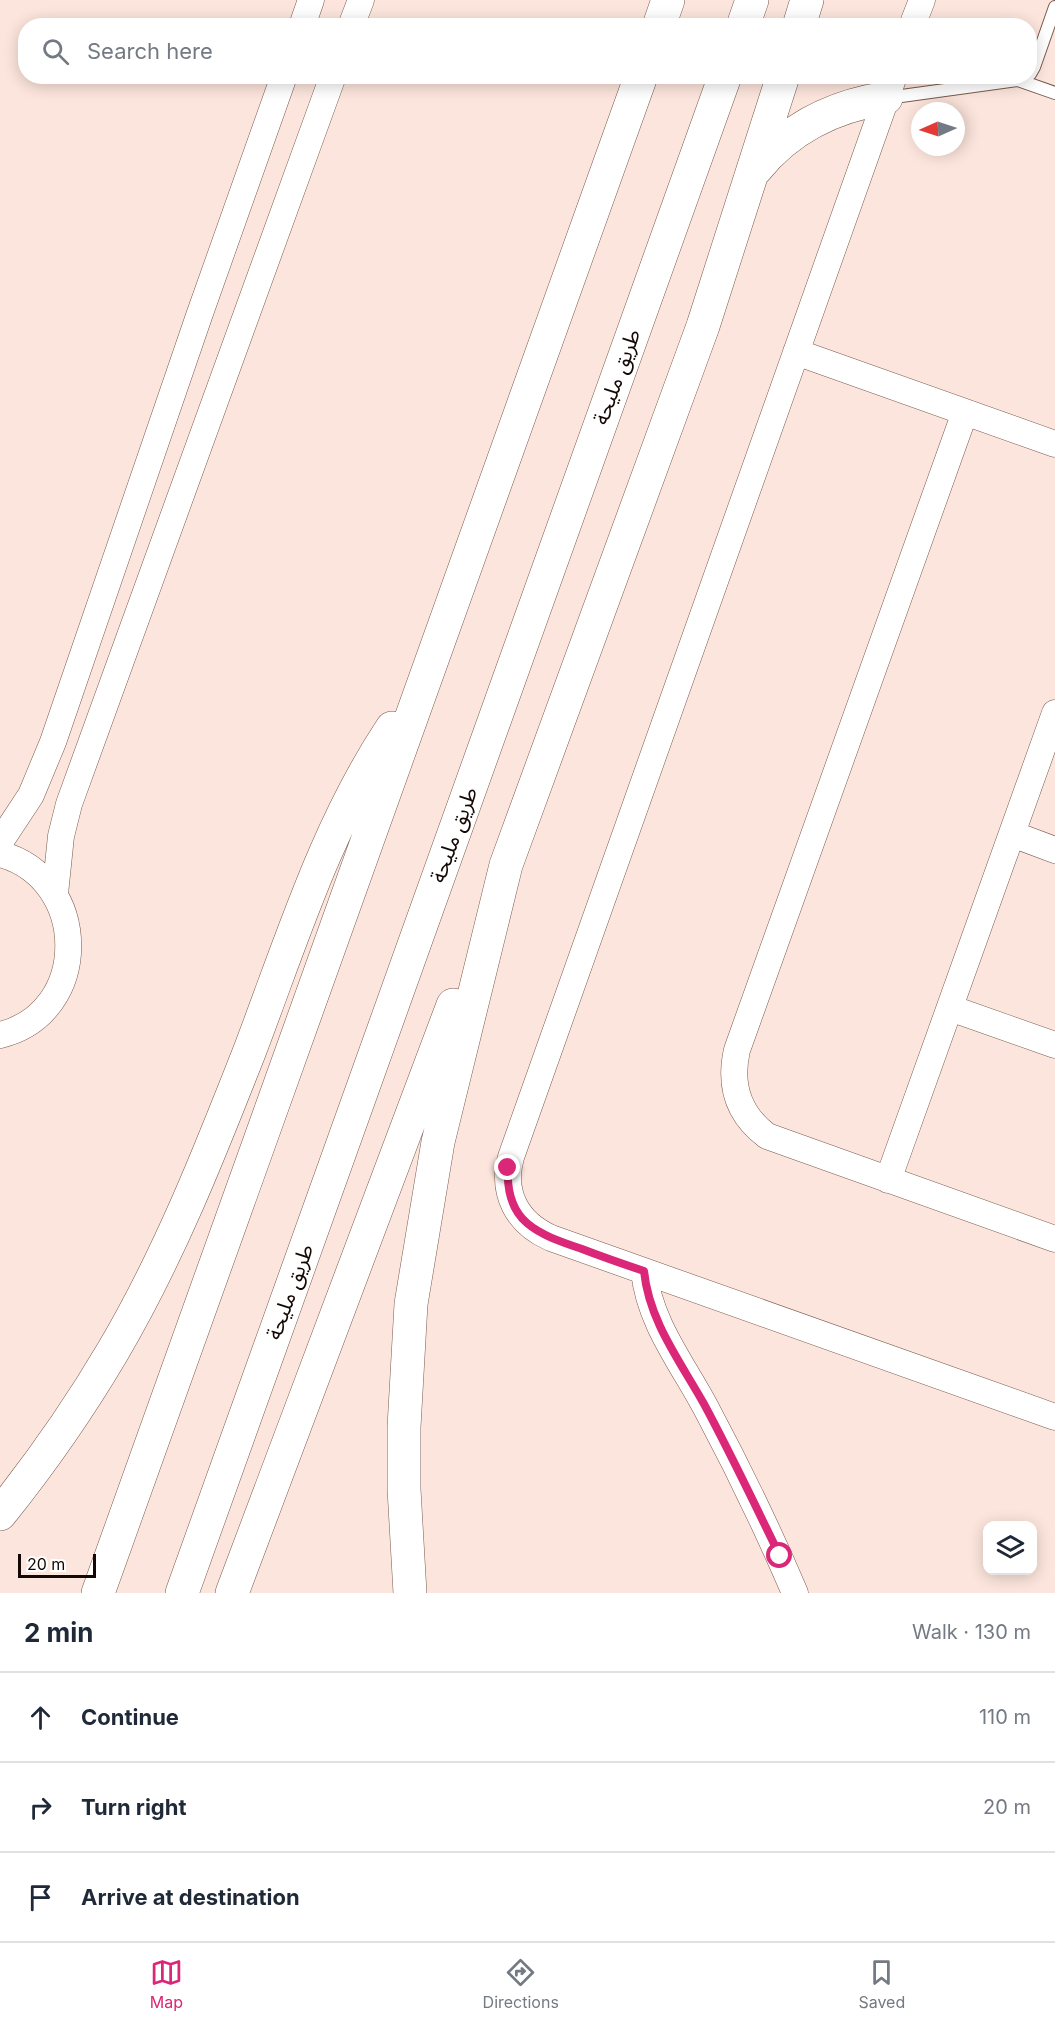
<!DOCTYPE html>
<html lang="en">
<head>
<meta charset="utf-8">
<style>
	body { margin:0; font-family:Inter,"Noto Sans Arabic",sans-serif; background:#f6f6f7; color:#1f2937 }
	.controls { position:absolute; right:18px; bottom:18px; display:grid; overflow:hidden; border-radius:12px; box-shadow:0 3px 15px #0003 }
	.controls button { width:54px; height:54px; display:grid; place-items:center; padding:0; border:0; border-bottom:2px solid #e0e1e3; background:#fff; color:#1f2937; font:30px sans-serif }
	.compass { position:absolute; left:911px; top:102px; width:54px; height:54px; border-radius:50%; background:#fff; box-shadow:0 3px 15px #0003; rotate:267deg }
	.scale { position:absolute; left:18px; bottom:15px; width:78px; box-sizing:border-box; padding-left:6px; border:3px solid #140804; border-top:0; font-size:16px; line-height:21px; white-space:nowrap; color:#140804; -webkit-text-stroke:4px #fff; paint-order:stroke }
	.stop { position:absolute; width:18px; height:18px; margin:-14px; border:4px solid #db2777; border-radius:50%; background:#fff }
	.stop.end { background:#db2777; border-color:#fff; box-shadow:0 2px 6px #0008 }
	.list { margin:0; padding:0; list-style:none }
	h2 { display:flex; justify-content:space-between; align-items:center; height:78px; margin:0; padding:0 24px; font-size:26px }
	h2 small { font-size:20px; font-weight:400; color:#747a83 }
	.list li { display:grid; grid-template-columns:39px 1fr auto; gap:18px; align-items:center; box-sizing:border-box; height:90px; padding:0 24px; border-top:2px solid #e0e1e3 }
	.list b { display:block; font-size:22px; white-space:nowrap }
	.list em { font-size:20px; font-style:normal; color:#747a83 }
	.icon { flex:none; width:33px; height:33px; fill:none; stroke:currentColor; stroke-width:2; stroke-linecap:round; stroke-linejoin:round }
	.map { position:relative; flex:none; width:1055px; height:1593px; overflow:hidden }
	.search { position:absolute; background:#fff; box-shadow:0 3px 15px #0003; left:18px; right:18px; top:18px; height:66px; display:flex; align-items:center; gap:15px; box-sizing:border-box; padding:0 21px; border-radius:24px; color:#747a83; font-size:22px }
	.sheet { height:348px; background:#fff }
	nav { display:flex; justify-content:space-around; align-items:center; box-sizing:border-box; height:84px; border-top:2px solid #e0e1e3; background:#fff; font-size:16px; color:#747a83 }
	nav a { display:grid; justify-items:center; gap:3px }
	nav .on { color:#db2777 }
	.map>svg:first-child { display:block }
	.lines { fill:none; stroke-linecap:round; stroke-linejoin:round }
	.service-casing { stroke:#7a5a4d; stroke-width:14 }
	.minor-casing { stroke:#7a5a4d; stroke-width:27 }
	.motorway-casing { stroke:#7a5a4d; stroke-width:34 }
	.service { stroke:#fff; stroke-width:12 }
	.minor { stroke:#fff; stroke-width:26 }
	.motorway { stroke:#fff; stroke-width:33 }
	.route { stroke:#db2777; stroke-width:8 }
	.labels { text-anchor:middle; stroke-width:5; stroke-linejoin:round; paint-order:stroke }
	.street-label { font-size:21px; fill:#140804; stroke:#fff }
</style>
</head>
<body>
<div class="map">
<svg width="1055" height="1593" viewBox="0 0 1055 1593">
	<rect width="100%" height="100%" fill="#fce5dc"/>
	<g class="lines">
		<defs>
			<path id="service" d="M 1030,74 L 1034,67 L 1055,7
				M 1018,80 L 1055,93
				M 887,98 L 1018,80 L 1027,76"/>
			<path id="minor" d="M 302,26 L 311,0
				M 351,26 L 361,0
				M 912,26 L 922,0
				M 894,76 L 511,1157 C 501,1193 517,1223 551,1238 L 1055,1417
				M 796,352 L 1055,444
				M 965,412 L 737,1050 C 729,1085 738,1114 767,1136 L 1055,1239
				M 1012,834 L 1055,850
				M 0,842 L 31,795 L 53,742 L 199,316 L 284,76
				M 0,854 C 90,878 92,1013 0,1035
				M 55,894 L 61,836 L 69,804 L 333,76
				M 950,1008 L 1055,1045
				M 888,1180 L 1055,713
				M 644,1271 C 649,1322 682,1363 706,1408 C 738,1468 768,1530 795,1593"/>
			<path id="motorway" d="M 659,26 L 668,0
				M 743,26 L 752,0
				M 799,26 L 807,0
				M 756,169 C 789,128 834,106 886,98
				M 0,1514 C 41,1463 80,1407 113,1351 C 169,1256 210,1152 250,1050 C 291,942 327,825 392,728
				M 98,1593 L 641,76
				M 182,1593 L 725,76
				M 232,1593 L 453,1005
				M 410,1593 L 404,1489 L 404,1427 L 411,1304 L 438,1142 L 506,865 L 703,326 L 783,76"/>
		</defs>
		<use href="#service" class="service-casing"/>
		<use href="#minor" class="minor-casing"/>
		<use href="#motorway" class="motorway-casing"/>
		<use href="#service" class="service"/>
		<use href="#minor" class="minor"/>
		<use href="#motorway" class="motorway"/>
	</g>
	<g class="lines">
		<path class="route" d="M 508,1168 C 505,1223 538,1234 582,1249 C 603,1257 623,1264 644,1271 C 649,1321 680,1361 704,1404 C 731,1454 755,1505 780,1556"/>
	</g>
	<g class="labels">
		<g class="street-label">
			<text transform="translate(617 377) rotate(-70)" y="7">طريق مليحة</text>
			<text transform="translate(454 835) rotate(-70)" y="7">طريق مليحة</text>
			<text transform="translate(290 1292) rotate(-70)" y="7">طريق مليحة</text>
		</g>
	</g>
</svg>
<div class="controls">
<button><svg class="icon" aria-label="layers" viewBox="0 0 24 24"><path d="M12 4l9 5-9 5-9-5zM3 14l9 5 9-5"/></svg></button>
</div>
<svg class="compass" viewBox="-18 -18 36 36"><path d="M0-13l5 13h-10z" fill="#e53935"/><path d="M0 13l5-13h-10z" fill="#747a83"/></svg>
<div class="scale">20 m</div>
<div class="stop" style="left:780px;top:1556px"></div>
<div class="stop end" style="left:508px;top:1168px"></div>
<div class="search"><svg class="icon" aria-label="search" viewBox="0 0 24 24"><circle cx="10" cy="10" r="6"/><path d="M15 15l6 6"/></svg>Search here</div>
</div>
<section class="sheet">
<h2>2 min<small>Walk · 130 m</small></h2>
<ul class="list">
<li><svg class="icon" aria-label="ahead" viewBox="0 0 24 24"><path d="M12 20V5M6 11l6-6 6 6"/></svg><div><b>Continue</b></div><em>110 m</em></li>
<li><svg class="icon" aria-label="right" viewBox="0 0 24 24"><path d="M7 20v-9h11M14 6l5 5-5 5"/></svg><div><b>Turn right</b></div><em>20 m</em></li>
<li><svg class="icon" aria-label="arrive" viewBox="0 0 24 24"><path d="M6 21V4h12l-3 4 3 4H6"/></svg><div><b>Arrive at destination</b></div></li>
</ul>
</section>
<nav>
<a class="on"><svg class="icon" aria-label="map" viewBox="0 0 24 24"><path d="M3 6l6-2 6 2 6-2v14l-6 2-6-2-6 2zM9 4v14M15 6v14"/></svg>Map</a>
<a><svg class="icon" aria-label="directions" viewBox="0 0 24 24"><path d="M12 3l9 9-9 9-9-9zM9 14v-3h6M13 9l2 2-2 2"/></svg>Directions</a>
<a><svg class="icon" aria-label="saved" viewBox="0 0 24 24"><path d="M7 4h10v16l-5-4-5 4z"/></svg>Saved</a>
</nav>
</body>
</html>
